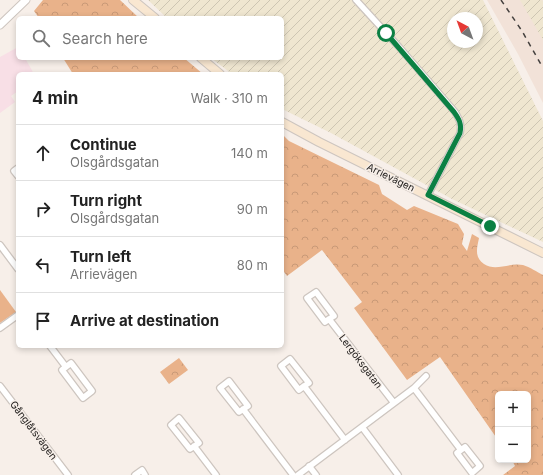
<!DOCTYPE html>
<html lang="en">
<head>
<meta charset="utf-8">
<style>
	body { margin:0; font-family:Inter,sans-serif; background:#f6f6f6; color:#222 }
	.controls { position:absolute; right:12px; bottom:12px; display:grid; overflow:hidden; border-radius:6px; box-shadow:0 2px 6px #0003 }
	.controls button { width:36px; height:36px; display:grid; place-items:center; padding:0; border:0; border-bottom:1px solid #e0e0e0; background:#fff; color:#222; font:20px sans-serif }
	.compass { position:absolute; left:447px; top:12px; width:36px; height:36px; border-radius:50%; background:#fff; box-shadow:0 2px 6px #0003; rotate:319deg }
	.stop { position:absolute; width:12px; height:12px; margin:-9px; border:3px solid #0b8043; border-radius:50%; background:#fff }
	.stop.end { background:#0b8043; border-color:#fff; box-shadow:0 1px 4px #0008 }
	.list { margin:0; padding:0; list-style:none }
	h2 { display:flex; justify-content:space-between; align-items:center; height:52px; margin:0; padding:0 16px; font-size:17px }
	h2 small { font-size:13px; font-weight:400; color:#767676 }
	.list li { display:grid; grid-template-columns:26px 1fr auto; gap:12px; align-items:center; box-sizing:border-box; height:56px; padding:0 16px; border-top:1px solid #e0e0e0 }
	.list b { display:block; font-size:15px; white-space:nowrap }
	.list p { margin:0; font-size:13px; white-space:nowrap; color:#767676 }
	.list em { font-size:13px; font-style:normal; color:#767676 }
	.icon { flex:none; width:22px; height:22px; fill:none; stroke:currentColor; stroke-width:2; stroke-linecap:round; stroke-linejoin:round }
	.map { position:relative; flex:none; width:543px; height:475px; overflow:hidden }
	.search { position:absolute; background:#fff; box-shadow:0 2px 6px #0003; left:16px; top:16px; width:268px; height:44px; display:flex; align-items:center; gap:10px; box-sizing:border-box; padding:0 14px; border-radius:6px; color:#767676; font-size:15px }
	.panel { position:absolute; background:#fff; box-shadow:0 2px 6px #0003; left:16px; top:72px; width:268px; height:276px; border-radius:6px }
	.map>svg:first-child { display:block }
	.built { fill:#f2e2d8 }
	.industrial { fill:url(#industrial-furrows); fill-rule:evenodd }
	.education { fill:#f8dfe6 }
	.green { fill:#e9b28a }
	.forest { fill:url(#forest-crowns) }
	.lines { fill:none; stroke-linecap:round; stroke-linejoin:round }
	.minor-casing { stroke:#cdc5bf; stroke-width:8 }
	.tertiary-casing { stroke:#cdc5bf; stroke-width:9 }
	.secondary-casing { stroke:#cdc5bf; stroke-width:10 }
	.minor { stroke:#fff; stroke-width:5.5 }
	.tertiary { stroke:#fff; stroke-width:7 }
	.secondary { stroke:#f9e7d1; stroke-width:8 }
	.rail { stroke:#44403e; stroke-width:1.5; stroke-dasharray:5 5; stroke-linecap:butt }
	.route { stroke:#0b8043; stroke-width:5 }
	.labels { text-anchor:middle; stroke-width:3; stroke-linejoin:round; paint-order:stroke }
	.street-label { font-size:10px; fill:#252220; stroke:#f7efe9 }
</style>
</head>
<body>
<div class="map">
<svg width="543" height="475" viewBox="0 0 543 475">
	<defs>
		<pattern id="industrial-furrows" width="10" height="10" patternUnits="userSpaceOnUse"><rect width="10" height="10" fill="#efe6d0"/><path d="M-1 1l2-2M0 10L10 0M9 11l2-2" fill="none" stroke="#cdc5b2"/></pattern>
		<pattern id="forest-crowns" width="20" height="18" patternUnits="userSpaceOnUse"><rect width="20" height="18" fill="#e9b28a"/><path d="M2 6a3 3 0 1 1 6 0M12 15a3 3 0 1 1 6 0" fill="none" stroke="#c89977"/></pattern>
	</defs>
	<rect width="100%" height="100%" fill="#f7efe9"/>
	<path class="built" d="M 487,0 L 543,0 L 543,103 L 518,54 Z"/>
	<path class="industrial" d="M 148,0 L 483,0 L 543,121 L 543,242 L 452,199 L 331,133 L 282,109 L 282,74 L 232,74 L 211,58 L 282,58 L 282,18 L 167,18 ZM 453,18 L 477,18 L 477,42 L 453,42 Z
		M 520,0 L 541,0 L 543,1 L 543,40 Z"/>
	<path class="education" d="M 18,47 L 18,58 L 25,58 L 34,74 L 18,74 L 18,91 L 11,96 L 15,102 L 0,113 L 0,57 Z"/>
	<path class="green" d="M 0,290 L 16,312 L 0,323 Z"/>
	<path class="forest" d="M 43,0 L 120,0 L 139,18 L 39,18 L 34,11 Z
		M 63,58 L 184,58 L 203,74 L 73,74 Z
		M 282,134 L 289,141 L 379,185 L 382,194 L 407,210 L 414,206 L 458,224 L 464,234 L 462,244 L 467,251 L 472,234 L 479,238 C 477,248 474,257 484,264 C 496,272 510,262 523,265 C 530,267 537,272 543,275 L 543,475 L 503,475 L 515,466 L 512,460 L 528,460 L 528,394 L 498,394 L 498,440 L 440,357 L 407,380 L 354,308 L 362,302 L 322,250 L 287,276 L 282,269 Z
		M 179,358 L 188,370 L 169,384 L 160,372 Z"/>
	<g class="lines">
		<defs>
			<path id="minor" d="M 356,0 L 399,47 L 455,112 C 459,119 462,124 460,133 L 428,195
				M 18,168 L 14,171 L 18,176
				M 0,245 L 18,269
				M 329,319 L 325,322 L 307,298 L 316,292 L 334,316 L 329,319 L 394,403
				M 0,328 L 18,315
				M 50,346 L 66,367
				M 71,363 L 92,391 L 83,398 L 62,370 Z
				M 229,381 L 248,406 L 239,412 L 220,388 Z
				M 0,386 L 68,475
				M 304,386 L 299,390 L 281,366 L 290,359 L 309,383 L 304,386 L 345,440
				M 414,388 L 461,450 L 457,453 L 472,473 L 480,466 L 465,447 L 461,450
				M 243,409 L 293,475
				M 179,418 L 199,443 L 190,449 L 171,425 Z
				M 362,427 L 398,475
				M 194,446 L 216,475
				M 309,466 L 316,475
				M 135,475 L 142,470 L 145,475
				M 298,475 L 414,388 L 426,376"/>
			<path id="tertiary" d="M 0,25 L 26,0"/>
			<path id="secondary" d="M 133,0 L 155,18
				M 201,58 L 220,74
				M 282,122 L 319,142 L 543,253"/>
		</defs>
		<use href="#minor" class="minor-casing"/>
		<use href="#tertiary" class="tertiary-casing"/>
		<use href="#secondary" class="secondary-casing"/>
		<use href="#minor" class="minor"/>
		<use href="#tertiary" class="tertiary"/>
		<use href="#secondary" class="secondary"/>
		<path class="rail" d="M 501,0 L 522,31 L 543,68"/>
	</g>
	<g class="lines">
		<path class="route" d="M 386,33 L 454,112 C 459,119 462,124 460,133 L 428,195 L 490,226"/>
	</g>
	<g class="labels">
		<g class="street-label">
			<text transform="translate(391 177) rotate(26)" y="4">Arrievägen</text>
			<text transform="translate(361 361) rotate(53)" y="4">Lergöksgatan</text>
			<text transform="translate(34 430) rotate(53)" y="4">Gånglåtsvägen</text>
		</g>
	</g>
</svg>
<div class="controls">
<button>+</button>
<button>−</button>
</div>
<svg class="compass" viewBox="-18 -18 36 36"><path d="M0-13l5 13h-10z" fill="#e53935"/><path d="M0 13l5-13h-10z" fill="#767676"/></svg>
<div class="stop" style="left:386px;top:33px"></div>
<div class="stop end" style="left:490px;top:226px"></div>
<div class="search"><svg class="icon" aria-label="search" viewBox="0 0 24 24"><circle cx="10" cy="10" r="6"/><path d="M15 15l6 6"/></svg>Search here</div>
<section class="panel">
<h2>4 min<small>Walk · 310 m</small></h2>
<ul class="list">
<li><svg class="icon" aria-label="ahead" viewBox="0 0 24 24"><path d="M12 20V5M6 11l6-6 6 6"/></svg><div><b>Continue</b><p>Olsgårdsgatan</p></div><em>140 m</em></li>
<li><svg class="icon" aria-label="right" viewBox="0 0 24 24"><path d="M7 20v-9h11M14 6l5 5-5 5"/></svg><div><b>Turn right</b><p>Olsgårdsgatan</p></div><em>90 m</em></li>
<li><svg class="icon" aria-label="left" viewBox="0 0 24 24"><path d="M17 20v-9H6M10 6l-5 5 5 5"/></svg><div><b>Turn left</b><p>Arrievägen</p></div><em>80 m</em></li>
<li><svg class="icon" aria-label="arrive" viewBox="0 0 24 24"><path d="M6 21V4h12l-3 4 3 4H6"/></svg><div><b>Arrive at destination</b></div></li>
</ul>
</section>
</div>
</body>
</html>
